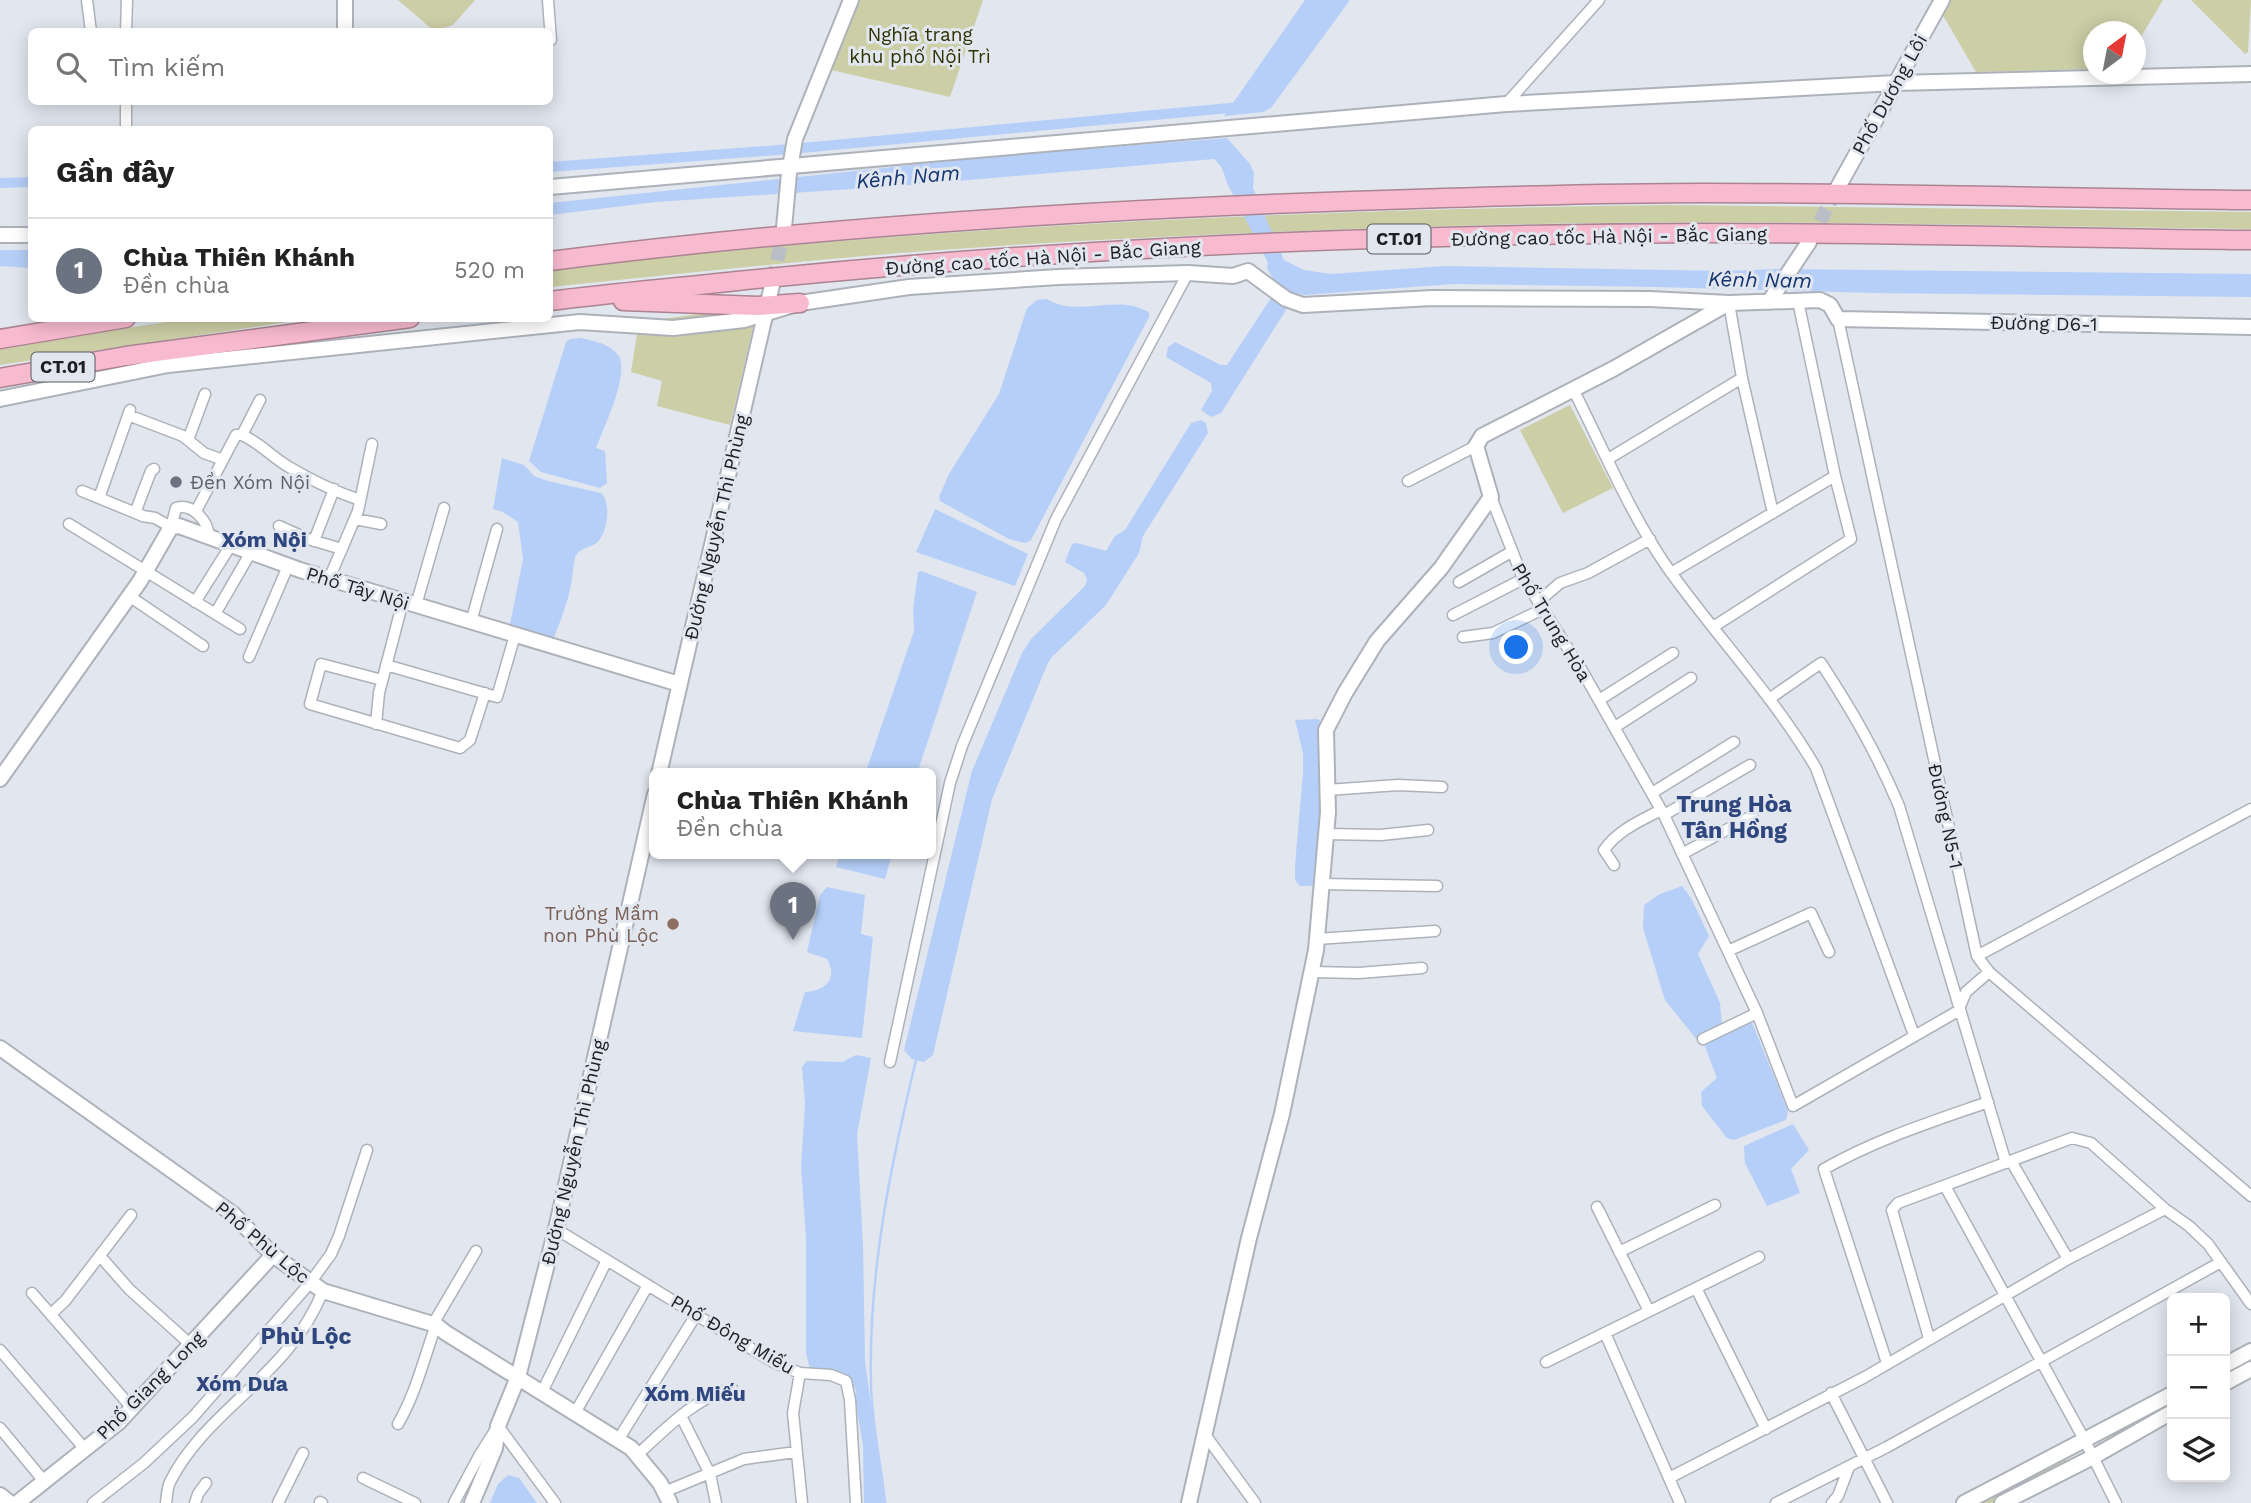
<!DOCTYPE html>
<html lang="vi">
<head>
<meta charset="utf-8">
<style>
	body { margin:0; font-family:"Work Sans",sans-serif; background:#f2f2f2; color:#222 }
	.controls { position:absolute; right:21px; bottom:21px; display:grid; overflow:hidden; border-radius:10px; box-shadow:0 4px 18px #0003 }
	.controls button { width:63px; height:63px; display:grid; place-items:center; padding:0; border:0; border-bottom:2px solid #e0e0e0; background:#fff; color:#222; font:35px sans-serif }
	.compass { position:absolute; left:2083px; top:21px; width:63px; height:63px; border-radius:50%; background:#fff; box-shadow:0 4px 18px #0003; rotate:32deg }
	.you { position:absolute; left:1517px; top:648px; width:24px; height:24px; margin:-18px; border:5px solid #fff; border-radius:50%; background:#1a73e8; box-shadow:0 0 0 10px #1a73e833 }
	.badge { display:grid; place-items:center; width:46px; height:46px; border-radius:50%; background:#3259c9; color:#fff; font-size:23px; font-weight:700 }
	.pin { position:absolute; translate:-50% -58px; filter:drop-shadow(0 2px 4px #0008) }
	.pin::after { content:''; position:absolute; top:37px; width:24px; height:21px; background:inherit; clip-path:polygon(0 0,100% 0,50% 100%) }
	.popup { position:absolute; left:649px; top:768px; width:287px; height:91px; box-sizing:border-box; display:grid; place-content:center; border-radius:10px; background:#fff; filter:drop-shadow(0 2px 5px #0005); font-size:23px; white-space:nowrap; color:#767676 }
	.popup b { font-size:26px; color:#222 }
	.popup::after { content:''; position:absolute; left:50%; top:100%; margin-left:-14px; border:14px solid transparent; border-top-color:#fff }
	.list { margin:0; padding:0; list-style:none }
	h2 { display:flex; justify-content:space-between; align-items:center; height:91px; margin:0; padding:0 28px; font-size:30px }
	h2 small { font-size:23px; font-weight:400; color:#767676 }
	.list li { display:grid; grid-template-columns:46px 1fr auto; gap:21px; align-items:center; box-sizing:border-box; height:105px; padding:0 28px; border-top:2px solid #e0e0e0 }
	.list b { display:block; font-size:26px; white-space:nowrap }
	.list p { margin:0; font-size:23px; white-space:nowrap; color:#767676 }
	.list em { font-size:23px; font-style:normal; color:#767676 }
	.icon { flex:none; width:38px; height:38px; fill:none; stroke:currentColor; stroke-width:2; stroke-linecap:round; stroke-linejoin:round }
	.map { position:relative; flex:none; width:2251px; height:1503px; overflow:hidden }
	.search { position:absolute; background:#fff; box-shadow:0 4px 18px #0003; left:28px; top:28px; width:525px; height:77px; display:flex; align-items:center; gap:18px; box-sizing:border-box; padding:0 24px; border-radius:10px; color:#767676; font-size:26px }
	.panel { position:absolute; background:#fff; box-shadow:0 4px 18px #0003; left:28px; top:126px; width:525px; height:196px; border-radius:10px }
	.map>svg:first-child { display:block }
	.green { fill:#cccea6 }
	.water { fill:#b6cff8 }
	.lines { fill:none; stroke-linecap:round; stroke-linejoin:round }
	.stream { stroke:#b6cff8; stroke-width:2.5 }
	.canal { stroke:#b6cff8; stroke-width:10 }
	.secondary-tunnel { stroke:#babec6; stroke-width:14; stroke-dasharray:14 7; stroke-linecap:butt }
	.street-casing { stroke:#adb2ba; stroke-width:13 }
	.secondary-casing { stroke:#adb2ba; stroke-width:18 }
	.highway-casing { stroke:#ab8492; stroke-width:21 }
	.street { stroke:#fff; stroke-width:10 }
	.secondary { stroke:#fff; stroke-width:14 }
	.highway { stroke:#f8bacf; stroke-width:18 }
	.worship-dot { fill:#6b7280; stroke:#e1e6ef; stroke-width:2.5 }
	.education-dot { fill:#8d6e63; stroke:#e1e6ef; stroke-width:2.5 }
	.labels { text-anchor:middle; stroke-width:6; stroke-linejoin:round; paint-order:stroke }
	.shield { fill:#e1e6ef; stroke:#585b60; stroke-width:2 }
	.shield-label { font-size:18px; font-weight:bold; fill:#1d1f22 }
	.park-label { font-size:19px; fill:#313202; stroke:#e1e6ef }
	.street-label { font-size:19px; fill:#1d1f22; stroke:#e1e6ef }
	.worship-label { font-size:19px; fill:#5b616d; stroke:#e1e6ef; text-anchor:start }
	.education-label { font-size:19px; fill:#785e54; stroke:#e1e6ef; text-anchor:end }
	.water-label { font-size:21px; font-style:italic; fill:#143570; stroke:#e1e6ef }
	.neighbourhood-label { font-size:21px; font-weight:bold; fill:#2f467f; stroke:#e1e6ef }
	.quarter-label { font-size:23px; font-weight:bold; fill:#2f467f; stroke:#e1e6ef }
</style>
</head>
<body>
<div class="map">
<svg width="2251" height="1503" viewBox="0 0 2251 1503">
	<rect width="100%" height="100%" fill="#e1e6ef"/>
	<path class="green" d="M 398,0 L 475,0 L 453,25 L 434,31 Z
		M 859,0 L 983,0 L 950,97 L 831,70 Z
		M 1948,0 L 2163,0 L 2136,45 L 2136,32 L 2094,32 L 2093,69 L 1976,72 L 1941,12 Z
		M 2191,0 L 2251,0 L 2248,52 L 2245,54 Z
		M 1668,205 L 2251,212 L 2251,229 C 1997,226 1743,218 1489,225 C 1292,230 1095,238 899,253 C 782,263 666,275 550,287 L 550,270 C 921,226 1294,210 1668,205 Z
		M 758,306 L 730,425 L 657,406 L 662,381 L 631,372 L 639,322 Z
		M 191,318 L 308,319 L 0,365 L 0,348 Z
		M 1570,405 L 1613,488 L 1563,513 L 1520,430 Z
		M 2172,1398 L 2172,1405 L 2105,1440 L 2104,1436 Z
		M 2064,1458 L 2067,1460 L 2063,1465 L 1992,1503 L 1981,1503 Z"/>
	<path class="water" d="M 1305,0 L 1350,0 L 1271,108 L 1263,112 L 1224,116 Z
		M 1227,138 L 1250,164 L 1254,173 L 1253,188 L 1284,260 L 1304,270 L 1331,274 L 1445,266 L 1726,271 L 1777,269 L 2251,274 L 2251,297 L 1873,293 L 1656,287 L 1454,284 L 1304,295 L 1289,292 L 1283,304 L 1286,310 L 1221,413 L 1211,417 L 1201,410 L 1212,391 L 1211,383 L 1166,357 L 1168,347 L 1175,342 L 1221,365 L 1227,365 L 1271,298 L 1276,300 L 1276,284 L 1267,268 L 1268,263 L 1226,181 C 1224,171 1221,165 1214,159 L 898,186 L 656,202 L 550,215 L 550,203 L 1007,155 Z
		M 0,250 L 31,250 L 31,268 L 0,266 Z
		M 1047,299 C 1070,314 1102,302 1127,305 C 1134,305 1142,309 1149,312 L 1149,317 L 1031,540 L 1026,543 L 1009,539 L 940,501 L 939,497 L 949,474 L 999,394 L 1027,308 L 1037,300 Z
		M 580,338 C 594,341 609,343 618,355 C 631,372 603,429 596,448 L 605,451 L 607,483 L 600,488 L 541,472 L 529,461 L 566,342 L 570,339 Z
		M 1201,420 L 1206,423 L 1208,433 L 1143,536 L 1139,553 L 1106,605 L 1051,658 L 1047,665 L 992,799 L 933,1055 L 924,1062 L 912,1059 L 904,1050 L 968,787 L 972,771 L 1022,653 L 1031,639 L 1085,586 L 1087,579 L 1084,573 L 1065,562 L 1072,544 L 1077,543 L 1106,551 L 1115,536 L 1125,530 L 1191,423 Z
		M 502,458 L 524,465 L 534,476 L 548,481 L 601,493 C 611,502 608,528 600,539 C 594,549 578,546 575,558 C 572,572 572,587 567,601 C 563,615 557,629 552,643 L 509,629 L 523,559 L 518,522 L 503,512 L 493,509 Z
		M 935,509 L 1028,554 L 1015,586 L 916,552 Z
		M 921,571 L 977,592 L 917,774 L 865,774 L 914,631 L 913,610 L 918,572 Z
		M 1316,719 L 1320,720 L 1320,723 L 1319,880 L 1313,886 L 1300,886 L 1295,880 L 1295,865 L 1303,772 L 1303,753 L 1295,720 Z
		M 840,854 L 892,854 L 885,879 L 836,867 Z
		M 1682,886 L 1691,898 L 1709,936 L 1698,954 L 1720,1003 L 1722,1025 L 1697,1040 L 1665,1000 L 1643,928 L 1644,905 L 1660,894 Z
		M 827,887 L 865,895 L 861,934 L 873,937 L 862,1038 L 793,1031 L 805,992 C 826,991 838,978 827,959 L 807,952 L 820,895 Z
		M 1751,1020 L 1788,1111 L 1786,1120 L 1734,1140 L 1727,1138 L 1702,1106 L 1701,1092 L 1717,1078 L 1704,1044 Z
		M 856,1055 L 871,1058 L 857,1135 L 863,1245 L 865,1361 L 884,1503 L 864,1503 L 863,1446 L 855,1398 L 856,1390 L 851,1383 L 810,1369 L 806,1353 L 806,1237 L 801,1167 L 805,1103 L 802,1067 L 807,1061 L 842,1062 Z
		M 1793,1124 L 1809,1150 L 1791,1169 L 1800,1193 L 1767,1206 L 1745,1163 L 1744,1146 Z
		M 508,1475 L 519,1478 L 537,1503 L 490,1503 L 498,1484 Z"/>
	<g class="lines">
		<path class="stream" d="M 885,1503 C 881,1464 872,1425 871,1386 C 868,1275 890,1168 916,1060"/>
		<path class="canal" d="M 550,167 L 791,149 L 1240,107
			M 0,183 L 32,182"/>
		<path class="secondary-tunnel" d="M 1810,240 L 1837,189
			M 773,281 L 784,228"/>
		<defs>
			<path id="street" d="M 87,0 L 91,32
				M 548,0 L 551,40
				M 126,32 L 127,0
				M 126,102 L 126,130
				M 1506,104 L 1599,0
				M 1729,303 L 1742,378 L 1773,513
				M 1838,319 L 1977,956 L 1989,972 L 2251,1196
				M 1573,389 C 1603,448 1630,514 1667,567 C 1715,635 1774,696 1816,768 L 1914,1035
				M 128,415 L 183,436 L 204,453 L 223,460
				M 242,435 C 260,443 272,457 289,467 C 311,480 336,492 360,500
				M 188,440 L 205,394
				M 1608,459 L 1742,378
				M 1408,481 L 1476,446
				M 82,491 L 143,516 L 155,518 L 171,527 L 176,508 C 193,503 208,521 209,537
				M 1491,497 L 1522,576 L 1584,674 L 1664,815 L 1757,1013 L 1793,1106 L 1958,1011 L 1966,992 L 1989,972
				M 99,498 L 130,410
				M 196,511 L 236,435 L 242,435 L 260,400
				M 135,513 L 151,471 L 154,469
				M 355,519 L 381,524
				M 69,524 L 240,629
				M 279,526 L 308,539 L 342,549
				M 314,541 L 334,489
				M 1671,573 L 1835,476
				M 329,579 L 358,511 L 372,444
				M 1459,582 L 1511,552
				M 129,596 L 203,646
				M 195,602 L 231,545
				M 1538,602 L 1560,583 L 1588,573 L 1650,539
				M 416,605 L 444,508
				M 215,614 L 251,552
				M 1453,615 L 1523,579
				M 471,622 L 497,529
				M 1713,627 L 1851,539 L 1835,476 L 1798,301
				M 1463,637 L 1493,633 L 1543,609
				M 249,657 L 288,566
				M 386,665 L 497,697 L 515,635
				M 382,680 L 321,664 L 310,704 L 460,748 L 470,740 L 485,693
				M 1769,699 L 1821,663 C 1853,712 1876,752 1899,806 L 2006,1163
				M 1599,700 L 1673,653
				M 376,724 L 379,693 L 403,601
				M 1615,727 L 1691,678
				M 1327,790 L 1398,785 L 1442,787
				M 1652,793 L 1734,742
				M 1664,815 L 1750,765
				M 1326,834 L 1381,835 L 1428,830
				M 1682,854 L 1752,816
				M 1614,865 L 1604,850 C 1618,830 1640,821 1661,810
				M 1322,884 L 1437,886
				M 1317,939 L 1435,931
				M 1728,951 L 1811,913 L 1829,952
				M 1977,956 L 2251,809
				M 1312,972 L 1359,973 L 1422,968
				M 1703,1039 L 1757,1013
				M 890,1062 L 950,783 L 962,746 L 1056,519 L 1188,273
				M 2011,1161 L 2068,1259
				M 1945,1186 L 2085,1441 L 2116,1503
				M 1597,1207 L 1649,1311
				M 556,1229 L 775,1363 L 800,1373 L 831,1375 L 846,1381 L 850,1400 L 856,1503
				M 1619,1252 L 1715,1205
				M 100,1256 L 129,1289 L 191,1345
				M 1696,1288 L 1766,1429
				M 32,1293 L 132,1408
				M 51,1314 L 65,1301 L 131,1215
				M 433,1324 L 476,1251
				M 1605,1333 L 1680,1503
				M 1929,1338 L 1892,1210 L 1898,1203 L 2072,1138 L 2091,1143 L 2165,1209 L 2189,1226 L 2208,1244 L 2251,1304
				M 0,1350 L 84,1448
				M 1546,1362 L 1759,1257
				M 1887,1363 L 1824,1169 C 1877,1139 1931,1122 1988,1102
				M 800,1373 L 793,1413 L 802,1503
				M 542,1392 L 607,1260
				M 1831,1393 L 1887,1503
				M 575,1413 L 648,1285
				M 681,1416 L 710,1474 L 716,1503
				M 398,1424 C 416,1393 424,1358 436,1325
				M 0,1428 L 43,1480
				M 1206,1436 L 1255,1503
				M 618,1440 L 696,1315
				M 637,1455 C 666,1429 693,1399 732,1388
				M 1671,1477 L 1865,1377 L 2068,1259 L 2165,1209
				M 363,1478 L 415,1503
				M 664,1492 L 744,1459 L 796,1452
				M 320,1502 L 322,1503
				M 93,1503 L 144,1463 L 193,1417 L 310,1283 L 331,1254 L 339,1236 L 367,1150
				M 166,1503 C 167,1496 167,1488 170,1482 C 196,1429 250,1395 287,1350 C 302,1332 314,1313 323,1291
				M 195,1503 L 198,1494 L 206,1483
				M 278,1503 L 303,1453
				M 454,1503 L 479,1456 L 498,1426 L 555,1503
				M 1776,1503 L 1887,1447 L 2221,1262
				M 1832,1503 L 1838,1496 L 1849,1467"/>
			<path id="secondary" d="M 345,0 L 345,32
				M 550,187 L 1506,104 L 1896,83 L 2251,74
				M 1837,189 L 1942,0
				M 784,228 L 789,173 L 795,139 L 851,0
				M 0,235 L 32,235
				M 1769,302 L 1809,242
				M 0,399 L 168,365 L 580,322 L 673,328 L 744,320 L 800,303 L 909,287 L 1058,277 L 1188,273 L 1233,276 L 1248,271 L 1286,299 L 1303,305 L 1432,298 L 1650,299 L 1729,303
				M 659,774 L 773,281
				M 0,779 L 140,581 L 171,527 L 179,526 L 300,570 L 679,684
				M 0,1048 L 233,1214 L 273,1255 L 323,1291 L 436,1325 L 446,1333 L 631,1448 L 660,1483 L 670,1503
				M 2225,1365 L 2251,1351
				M 2225,1383 L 2251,1369
				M 0,1495 L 10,1503
				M 17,1503 L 119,1422 L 273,1255
				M 472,1503 L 495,1448 L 498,1426 L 518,1377 L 556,1229 L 655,794
				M 1189,1503 L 1249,1238 L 1282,1114 L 1316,950 L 1328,812 L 1326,730 L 1345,693 L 1377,641 L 1441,568 L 1491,497 L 1476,446 L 1482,436 L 1613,369 L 1729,303 L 1820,300 L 1830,305 L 1838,319 L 2251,327
				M 1964,1503 L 2172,1394
				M 2002,1503 L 2093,1457 L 2172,1412"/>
			<path id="highway" d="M 550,261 C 816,227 1084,210 1352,201 C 1469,197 1586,193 1703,193 C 1886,193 2068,198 2251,200
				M 550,301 C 612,293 674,288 737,281 C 1058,248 1381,234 1703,233 C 1886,233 2068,238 2251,240
				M 623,301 L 758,306 L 800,303
				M 0,339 L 126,318
				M 0,378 L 126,356 L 410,318"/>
		</defs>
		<use href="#street" class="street-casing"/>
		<use href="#secondary" class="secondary-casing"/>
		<use href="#highway" class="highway-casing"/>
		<use href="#street" class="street"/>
		<use href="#secondary" class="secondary"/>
		<use href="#highway" class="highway"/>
	</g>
	<circle class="worship-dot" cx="176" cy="482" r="7"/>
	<circle class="education-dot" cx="673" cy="924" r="7"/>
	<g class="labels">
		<g class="shield">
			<rect x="1367.5" y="224.5" width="63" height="29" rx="5"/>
			<rect x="31.5" y="352.5" width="63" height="29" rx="5"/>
		</g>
		<g class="shield-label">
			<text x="1399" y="245">CT.01</text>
			<text x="63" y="373">CT.01</text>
		</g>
		<g class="park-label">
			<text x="920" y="41">Nghĩa trang<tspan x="920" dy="22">khu phố Nội Trì</tspan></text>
		</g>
		<g class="street-label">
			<text transform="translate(1889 94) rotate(-61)" y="7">Phố Dương Lôi</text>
			<text transform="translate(1609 236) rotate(-1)" y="7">Đường cao tốc Hà Nội - Bắc Giang</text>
			<text transform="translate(1043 257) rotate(-4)" y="7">Đường cao tốc Hà Nội - Bắc Giang</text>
			<text transform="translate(2044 323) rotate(1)" y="7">Đường D6-1</text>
			<text transform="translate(716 527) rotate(-77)" y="7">Đường Nguyễn Thì Phùng</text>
			<text transform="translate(358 588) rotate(17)" y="7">Phố Tây Nội</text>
			<text transform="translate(1552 622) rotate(59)" y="7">Phố Trung Hòa</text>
			<text transform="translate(1946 816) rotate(78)" y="7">Đường N5-1</text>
			<text transform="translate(573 1152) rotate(-77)" y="7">Đường Nguyễn Thì Phùng</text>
			<text transform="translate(263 1242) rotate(40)" y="7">Phố Phù Lộc</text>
			<text transform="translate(733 1334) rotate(30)" y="7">Phố Đông Miếu</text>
			<text transform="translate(150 1385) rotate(-45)" y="7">Phố Giang Long</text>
		</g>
		<g class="worship-label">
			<text x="190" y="489">Đền Xóm Nội</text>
		</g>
		<g class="education-label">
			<text x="659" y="920">Trường Mầm<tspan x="659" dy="22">non Phù Lộc</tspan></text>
		</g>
		<g class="water-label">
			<text transform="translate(908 177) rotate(-5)" y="7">Kênh Nam</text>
			<text transform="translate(1760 280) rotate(1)" y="7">Kênh Nam</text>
		</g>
		<g class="neighbourhood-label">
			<text x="264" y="547">Xóm Nội</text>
			<text x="242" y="1391">Xóm Dưa</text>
			<text x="695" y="1401">Xóm Miếu</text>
		</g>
		<g class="quarter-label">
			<text x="1734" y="812">Trung Hòa<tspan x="1734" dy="26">Tân Hồng</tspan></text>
			<text x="306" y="1344">Phù Lộc</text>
		</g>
	</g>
</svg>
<div class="controls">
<button>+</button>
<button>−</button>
<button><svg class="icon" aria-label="layers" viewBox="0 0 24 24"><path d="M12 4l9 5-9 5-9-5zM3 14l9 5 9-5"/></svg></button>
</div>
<svg class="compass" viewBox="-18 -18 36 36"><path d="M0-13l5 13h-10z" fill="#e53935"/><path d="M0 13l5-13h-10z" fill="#767676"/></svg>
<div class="you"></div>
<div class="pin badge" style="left:793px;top:940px;background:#6b7280">1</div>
<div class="popup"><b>Chùa Thiên Khánh</b>Đền chùa</div>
<div class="search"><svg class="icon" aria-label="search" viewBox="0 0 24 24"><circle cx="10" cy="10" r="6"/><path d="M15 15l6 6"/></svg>Tìm kiếm</div>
<section class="panel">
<h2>Gần đây<small></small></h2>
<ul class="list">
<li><span class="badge" style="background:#6b7280">1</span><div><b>Chùa Thiên Khánh</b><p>Đền chùa</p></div><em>520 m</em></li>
</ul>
</section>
</div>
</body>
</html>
